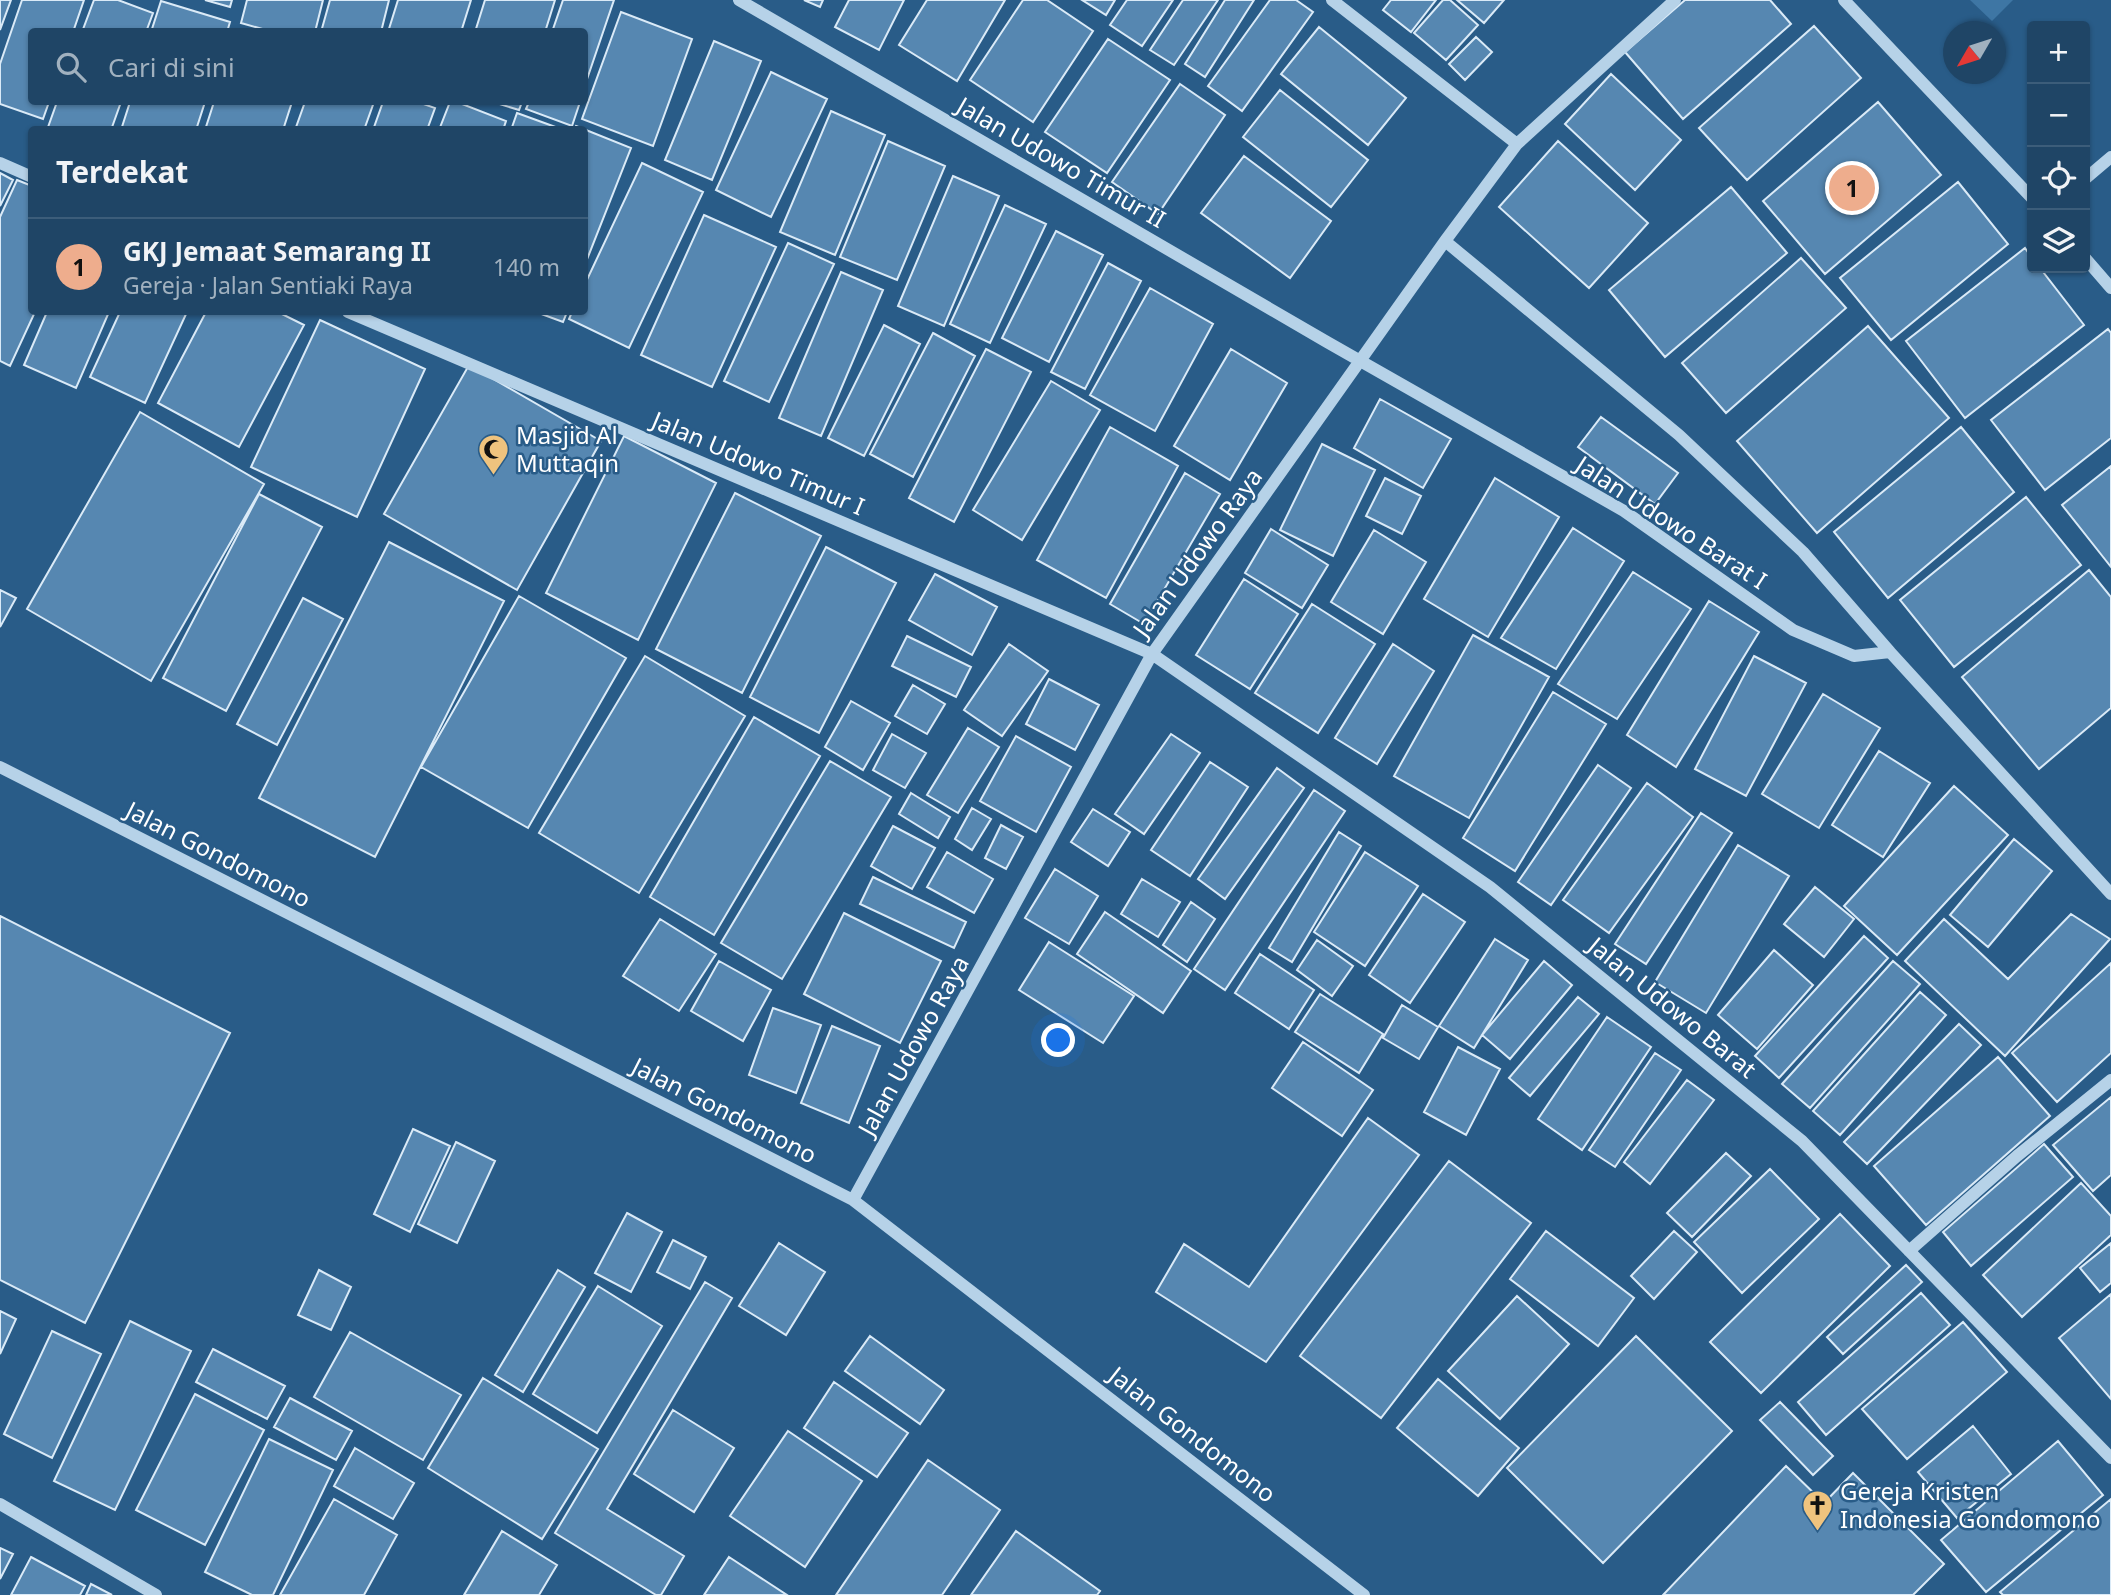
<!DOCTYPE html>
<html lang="id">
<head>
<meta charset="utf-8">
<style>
	body { margin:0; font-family:"Noto Sans",sans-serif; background:#274c6c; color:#f1f3f6 }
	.controls { position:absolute; right:21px; top:21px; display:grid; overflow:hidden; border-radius:7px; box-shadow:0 2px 5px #0004 }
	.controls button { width:63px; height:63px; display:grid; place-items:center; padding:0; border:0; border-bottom:2px solid #3c5d7a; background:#1f4566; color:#f1f3f6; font:35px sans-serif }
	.compass { position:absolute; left:1943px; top:21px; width:63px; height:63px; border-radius:50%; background:#1f4566; box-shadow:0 2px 5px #0004; rotate:231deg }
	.you { position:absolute; left:1059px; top:1041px; width:24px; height:24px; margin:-18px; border:5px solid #fff; border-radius:50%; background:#1a73e8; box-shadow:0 0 0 10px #1a73e833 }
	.badge { display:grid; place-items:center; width:46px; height:46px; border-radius:50%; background:#eead8d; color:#111; font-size:23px; font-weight:700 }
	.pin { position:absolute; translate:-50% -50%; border:4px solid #fff; box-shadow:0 2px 7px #0006 }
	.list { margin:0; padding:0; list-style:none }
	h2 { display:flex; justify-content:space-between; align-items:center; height:91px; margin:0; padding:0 28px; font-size:30px }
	h2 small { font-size:23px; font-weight:400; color:#a1b1bf }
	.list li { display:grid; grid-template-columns:46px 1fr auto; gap:21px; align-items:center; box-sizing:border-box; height:98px; padding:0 28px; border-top:2px solid #3c5d7a }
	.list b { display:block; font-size:26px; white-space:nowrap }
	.list p { margin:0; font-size:23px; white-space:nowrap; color:#a1b1bf }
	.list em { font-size:23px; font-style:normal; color:#a1b1bf }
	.icon { flex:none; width:38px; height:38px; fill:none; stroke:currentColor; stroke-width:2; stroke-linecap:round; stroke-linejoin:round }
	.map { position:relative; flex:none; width:2111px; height:1595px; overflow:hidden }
	.search { position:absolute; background:#1f4566; box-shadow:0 2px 5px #0004; left:28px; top:28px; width:560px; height:77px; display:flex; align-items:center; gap:18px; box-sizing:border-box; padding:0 24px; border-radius:7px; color:#a1b1bf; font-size:26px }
	.panel { position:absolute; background:#1f4566; box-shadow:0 2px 5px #0004; left:28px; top:126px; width:560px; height:189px; border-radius:7px }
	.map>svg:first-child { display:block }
	.green { fill:#3e76a4 }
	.building { fill:#5687b1; stroke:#daeaf7; stroke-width:2 }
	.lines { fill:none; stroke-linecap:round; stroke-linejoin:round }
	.minor { stroke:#b6d2e8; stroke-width:12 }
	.labels { text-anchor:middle; stroke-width:5; stroke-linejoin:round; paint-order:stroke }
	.street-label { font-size:24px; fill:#fff; stroke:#295c88 }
	.poi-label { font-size:24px; fill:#fff; stroke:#295c88; text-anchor:start }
</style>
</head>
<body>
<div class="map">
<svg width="2111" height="1595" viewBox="0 0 2111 1595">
	<rect width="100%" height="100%" fill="#295c88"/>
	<path class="green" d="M 1970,0 L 2013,0 L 1992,21 Z"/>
	<path class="building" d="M 0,0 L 11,0 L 0,30 Z
		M 22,0 L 84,0 L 73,32 L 32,32 L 32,102 L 49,102 L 43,119 L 0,104 L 0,64 Z
		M 94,0 L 118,0 L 153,13 L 146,32 L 82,32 Z
		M 205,0 L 232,0 L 230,7 Z
		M 247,0 L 323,0 L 315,32 L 273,32 L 241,23 Z
		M 330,0 L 389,0 L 381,32 L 321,32 Z
		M 398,0 L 471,0 L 461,32 L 388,32 Z
		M 485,0 L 555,0 L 545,32 L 475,32 Z
		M 563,0 L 614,0 L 584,88 L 584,32 L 552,32 Z
		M 804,0 L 823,0 L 820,7 Z
		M 849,0 L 904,0 L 879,50 L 835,27 Z
		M 927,0 L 1005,0 L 957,81 L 899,45 Z
		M 1023,0 L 1047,0 L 1093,31 L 1033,122 L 970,80 Z
		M 1082,0 L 1115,0 L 1106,15 Z
		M 1127,0 L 1173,0 L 1142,46 L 1110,25 Z
		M 1183,0 L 1218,0 L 1174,65 L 1150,50 Z
		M 1225,0 L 1254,0 L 1205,77 L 1185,64 Z
		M 1270,0 L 1296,0 L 1313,12 L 1242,111 L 1208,86 Z
		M 1391,0 L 1436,0 L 1411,32 L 1383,10 Z
		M 1443,0 L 1450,0 L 1478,25 L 1446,60 L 1414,33 Z
		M 1457,0 L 1504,0 L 1484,23 Z
		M 1685,0 L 1770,0 L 1791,24 L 1683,119 L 1625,52 Z
		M 161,1 L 230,22 L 227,32 L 151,32 Z
		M 621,12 L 692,39 L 653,146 L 582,119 Z
		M 1814,26 L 1861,78 L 1747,180 L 1699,128 Z
		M 1319,27 L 1406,98 L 1368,145 L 1281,74 Z
		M 1476,37 L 1492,52 L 1465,80 L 1449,64 Z
		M 1108,39 L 1170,80 L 1107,173 L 1045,132 Z
		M 714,41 L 761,61 L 712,180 L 665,160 Z
		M 771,72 L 827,99 L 771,217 L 716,190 Z
		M 1611,74 L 1681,140 L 1635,190 L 1565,124 Z
		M 1180,84 L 1225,115 L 1158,214 L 1112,182 Z
		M 1280,90 L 1368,160 L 1331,207 L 1243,137 Z
		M 57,102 L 121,102 L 111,130 L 47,130 Z
		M 130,102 L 205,102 L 196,130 L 121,130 Z
		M 214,102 L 292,102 L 283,130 L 205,130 Z
		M 305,102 L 374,102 L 364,130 L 295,130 Z
		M 383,102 L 418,102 L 435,108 L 427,130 L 373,130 Z
		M 450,102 L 457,102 L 506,121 L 503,130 L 439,130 Z
		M 493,102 L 522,102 L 519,110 Z
		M 529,102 L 580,102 L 572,126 L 526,109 Z
		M 1878,102 L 1941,175 L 1825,274 L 1763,201 Z
		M 831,111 L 885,135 L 835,255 L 780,232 Z
		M 517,113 L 561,129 L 561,130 L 511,130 Z
		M 576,126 L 631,148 L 584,267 L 584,130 L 574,130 Z
		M 888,141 L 945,166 L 897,280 L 840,257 Z
		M 1558,141 L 1648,223 L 1589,288 L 1499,207 Z
		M 1244,156 L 1331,221 L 1290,278 L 1201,213 Z
		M 642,163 L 703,192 L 629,348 L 569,319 L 572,312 L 584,312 L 584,286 Z
		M 0,173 L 13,180 L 0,206 Z
		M 953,176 L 999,196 L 944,326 L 898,306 Z
		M 17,180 L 32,186 L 32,312 L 35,312 L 10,366 L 0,361 L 0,217 Z
		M 1958,182 L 2008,244 L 1891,340 L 1840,278 Z
		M 1731,187 L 1787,253 L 1665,357 L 1609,290 Z
		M 1005,205 L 1046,224 L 990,343 L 950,324 Z
		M 704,215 L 776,247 L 712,387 L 641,355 Z
		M 1056,231 L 1103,255 L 1049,362 L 1002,338 Z
		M 788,243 L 834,264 L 769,402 L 724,381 Z
		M 2025,248 L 2032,258 L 2032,268 L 2040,268 L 2084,325 L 1965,418 L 1906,341 Z
		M 1801,258 L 1846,308 L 1726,413 L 1682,363 Z
		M 1108,263 L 1141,281 L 1085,389 L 1051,372 Z
		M 841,272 L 883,290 L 821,436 L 779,418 Z
		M 1150,288 L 1213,324 L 1155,431 L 1090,395 Z
		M 47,312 L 109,312 L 76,388 L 24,365 Z
		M 120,312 L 187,312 L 145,403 L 90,377 Z
		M 206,312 L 278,312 L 304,325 L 239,447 L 158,403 Z
		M 536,312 L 567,312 L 563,322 Z
		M 320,320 L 425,369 L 357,517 L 251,467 Z
		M 884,325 L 920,344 L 864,456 L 828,438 Z
		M 1868,326 L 1949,418 L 1817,533 L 1737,441 Z
		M 2108,329 L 2111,333 L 2111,438 L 2045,490 L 1991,420 Z
		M 933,333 L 975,356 L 913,477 L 870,454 Z
		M 986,349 L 1031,372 L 954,522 L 909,498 Z
		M 1231,349 L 1287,383 L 1230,480 L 1174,446 Z
		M 469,365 L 601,441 L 517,590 L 384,514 Z
		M 1051,381 L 1100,410 L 1022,540 L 973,510 Z
		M 1380,399 L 1451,439 L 1423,488 L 1354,448 Z
		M 140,412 L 264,484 L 151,681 L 27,609 Z
		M 1601,417 L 1678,473 L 1655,504 L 1578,447 Z
		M 1110,427 L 1178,466 L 1106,598 L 1037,560 Z
		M 1961,427 L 2014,492 L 1888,598 L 1834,532 Z
		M 624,436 L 716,483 L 638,640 L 546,593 Z
		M 1322,444 L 1375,470 L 1333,556 L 1280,530 Z
		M 2111,466 L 2111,567 L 2062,505 Z
		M 1185,473 L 1220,494 L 1144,624 L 1110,604 Z
		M 1385,478 L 1421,496 L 1402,534 L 1366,516 Z
		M 1495,478 L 1559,517 L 1488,637 L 1424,599 Z
		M 735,493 L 821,536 L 742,693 L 656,649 Z
		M 259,494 L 322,527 L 226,711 L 163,678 Z
		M 2026,497 L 2081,565 L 1954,667 L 1900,600 Z
		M 1573,528 L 1624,561 L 1556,669 L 1501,638 Z
		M 1271,529 L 1328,565 L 1302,608 L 1245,573 Z
		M 1374,530 L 1426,562 L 1383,634 L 1331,602 Z
		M 389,542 L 504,601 L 375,857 L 259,798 Z
		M 826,547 L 896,583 L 819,733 L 750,697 Z
		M 2089,570 L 2111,597 L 2111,708 L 2039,769 L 1962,677 Z
		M 1633,572 L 1691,609 L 1617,719 L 1558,684 Z
		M 935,574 L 997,607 L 972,655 L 909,620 Z
		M 1244,579 L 1298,614 L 1250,689 L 1196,655 Z
		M 0,590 L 16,598 L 0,627 Z
		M 519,596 L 626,658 L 528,828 L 421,767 Z
		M 303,598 L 343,619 L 277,745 L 237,724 Z
		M 1709,601 L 1759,632 L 1676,767 L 1627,735 Z
		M 1312,604 L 1375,644 L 1318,733 L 1255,693 Z
		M 1473,635 L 1549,677 L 1469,818 L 1394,776 Z
		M 907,636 L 971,667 L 956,697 L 892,666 Z
		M 1009,644 L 1048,671 L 1002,736 L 964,710 Z
		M 1393,644 L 1434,671 L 1377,764 L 1335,738 Z
		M 645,656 L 745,716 L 639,893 L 539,833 Z
		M 1754,656 L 1806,683 L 1746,796 L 1695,769 Z
		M 1049,679 L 1099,705 L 1075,750 L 1026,724 Z
		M 913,685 L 945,704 L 927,734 L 895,716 Z
		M 1553,692 L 1606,724 L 1515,871 L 1463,838 Z
		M 1823,694 L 1880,728 L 1819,828 L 1762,794 Z
		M 851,701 L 890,723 L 863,770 L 825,747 Z
		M 754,717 L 820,756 L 714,935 L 650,897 Z
		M 968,728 L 999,747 L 958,813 L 927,795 Z
		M 892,734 L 926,753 L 905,788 L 873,770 Z
		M 1171,734 L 1200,753 L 1144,834 L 1115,814 Z
		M 1016,736 L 1071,767 L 1036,832 L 980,801 Z
		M 1879,751 L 1930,783 L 1883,857 L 1832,825 Z
		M 830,761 L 891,797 L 782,979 L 721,943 Z
		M 1210,762 L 1248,787 L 1190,876 L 1151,850 Z
		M 1598,765 L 1631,788 L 1551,905 L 1518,882 Z
		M 1277,768 L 1304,788 L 1225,899 L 1198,879 Z
		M 1647,783 L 1693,817 L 1609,933 L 1563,900 Z
		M 1954,786 L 2008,835 L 1897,955 L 1844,906 Z
		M 1314,790 L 1345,811 L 1225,990 L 1194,969 Z
		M 911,793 L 950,817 L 938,838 L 899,814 Z
		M 972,808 L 991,819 L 972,850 L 955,839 Z
		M 1093,809 L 1130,832 L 1108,866 L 1071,842 Z
		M 1701,813 L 1732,833 L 1646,964 L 1615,944 Z
		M 1001,825 L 1023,837 L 1006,869 L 985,858 Z
		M 893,826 L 935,848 L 912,889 L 871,866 Z
		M 1339,832 L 1361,846 L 1292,962 L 1269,948 Z
		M 2014,839 L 2052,871 L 1988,947 L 1950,915 Z
		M 1738,845 L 1789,876 L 1706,1013 L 1655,982 Z
		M 947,852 L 993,879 L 974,913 L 927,887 Z
		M 1365,852 L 1418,886 L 1365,966 L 1314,932 Z
		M 1055,869 L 1098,896 L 1069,944 L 1025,918 Z
		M 873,877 L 966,922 L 954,948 L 860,904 Z
		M 1142,879 L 1180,902 L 1158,937 L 1121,914 Z
		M 1815,887 L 1854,919 L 1824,957 L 1784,924 Z
		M 1423,894 L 1465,922 L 1410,1003 L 1369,975 Z
		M 1191,902 L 1215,919 L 1187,962 L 1163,945 Z
		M 1105,912 L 1191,971 L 1163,1013 L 1077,954 Z
		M 844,913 L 941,961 L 900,1043 L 804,994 Z
		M 2071,914 L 2110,939 L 2005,1056 L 1905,961 L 1944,919 L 2008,979 Z
		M 0,916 L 230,1033 L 85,1323 L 0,1280 Z
		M 660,919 L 716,954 L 679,1011 L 623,976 Z
		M 1864,936 L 1888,958 L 1779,1078 L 1755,1056 Z
		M 1495,939 L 1528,960 L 1474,1048 L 1439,1026 Z
		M 1317,940 L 1353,966 L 1332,996 L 1297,970 Z
		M 1049,942 L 1134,996 L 1103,1043 L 1019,990 Z
		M 1774,950 L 1813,985 L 1757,1049 L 1718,1015 Z
		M 1260,954 L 1314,990 L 1289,1029 L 1235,993 Z
		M 719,961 L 771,990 L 743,1041 L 691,1011 Z
		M 1544,961 L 1572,985 L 1510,1059 L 1482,1035 Z
		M 1893,961 L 1920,984 L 1810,1108 L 1782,1084 Z
		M 2111,963 L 2111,1053 L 2057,1102 L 2012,1053 Z
		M 1920,992 L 1946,1015 L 1840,1135 L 1813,1111 Z
		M 1320,994 L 1383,1034 L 1359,1073 L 1295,1032 Z
		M 1578,997 L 1599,1014 L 1530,1096 L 1509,1078 Z
		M 1402,1005 L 1438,1027 L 1419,1059 L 1383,1038 Z
		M 773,1008 L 821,1025 L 796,1093 L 749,1075 Z
		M 1607,1017 L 1651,1047 L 1582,1150 L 1538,1119 Z
		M 1959,1024 L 1981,1045 L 1867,1164 L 1844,1142 Z
		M 832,1026 L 880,1046 L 849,1123 L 801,1103 Z
		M 1303,1042 L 1373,1090 L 1342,1136 L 1272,1088 Z
		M 1458,1047 L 1500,1069 L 1466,1135 L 1424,1112 Z
		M 1655,1053 L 1681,1070 L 1615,1167 L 1589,1150 Z
		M 1998,1057 L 2050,1116 L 1926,1225 L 1874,1166 Z
		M 1687,1080 L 1714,1100 L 1650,1184 L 1624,1162 Z
		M 2111,1097 L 2111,1175 L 2093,1191 L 2053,1145 Z
		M 1368,1118 L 1419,1155 L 1266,1362 L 1156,1292 L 1184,1244 L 1249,1287 Z
		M 413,1129 L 450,1146 L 410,1232 L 374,1214 Z
		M 456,1142 L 495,1161 L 457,1243 L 418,1224 Z
		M 2044,1144 L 2073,1177 L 1971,1266 L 1943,1232 Z
		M 1726,1153 L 1751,1176 L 1692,1237 L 1667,1213 Z
		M 1449,1161 L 1531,1223 L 1381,1418 L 1300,1356 Z
		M 1770,1169 L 1819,1219 L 1742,1293 L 1694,1242 Z
		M 2081,1183 L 2111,1216 L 2111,1235 L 2022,1317 L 1983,1275 Z
		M 627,1213 L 662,1232 L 631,1292 L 595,1273 Z
		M 1840,1214 L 1890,1266 L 1761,1393 L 1710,1342 Z
		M 1546,1231 L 1634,1298 L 1598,1346 L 1510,1279 Z
		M 1674,1231 L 1697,1252 L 1654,1299 L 1631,1276 Z
		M 673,1240 L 706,1257 L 690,1289 L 657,1272 Z
		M 779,1243 L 825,1272 L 786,1335 L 739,1306 Z
		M 2111,1243 L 2111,1283 L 2100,1292 L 2080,1268 Z
		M 1906,1265 L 1922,1282 L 1843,1354 L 1827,1337 Z
		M 319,1270 L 351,1287 L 331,1330 L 298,1315 Z
		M 558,1270 L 585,1287 L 523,1392 L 495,1375 Z
		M 705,1282 L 732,1298 L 607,1509 L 684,1556 L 661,1595 L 656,1595 L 555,1533 Z
		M 598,1286 L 662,1326 L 597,1433 L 533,1394 Z
		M 1921,1293 L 1950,1325 L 1826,1435 L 1798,1402 Z
		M 2111,1294 L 2111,1399 L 2059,1338 Z
		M 1517,1296 L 1569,1344 L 1500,1419 L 1448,1371 Z
		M 0,1311 L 16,1319 L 0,1354 Z
		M 130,1321 L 191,1351 L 115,1510 L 54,1481 Z
		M 1963,1322 L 2007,1372 L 1907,1459 L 1862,1409 Z
		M 52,1331 L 101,1354 L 52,1458 L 4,1434 Z
		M 350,1332 L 461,1395 L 423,1460 L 314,1397 Z
		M 870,1336 L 944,1390 L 920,1424 L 845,1371 Z
		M 1636,1336 L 1732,1431 L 1603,1563 L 1507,1468 Z
		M 213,1349 L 285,1386 L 267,1419 L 196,1382 Z
		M 483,1378 L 598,1449 L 542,1539 L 428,1468 Z
		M 1438,1379 L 1519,1448 L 1478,1496 L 1397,1428 Z
		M 834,1382 L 908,1433 L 877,1477 L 804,1428 Z
		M 195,1394 L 264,1430 L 205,1545 L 136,1510 Z
		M 290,1398 L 352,1431 L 336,1460 L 274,1427 Z
		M 1780,1402 L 1833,1456 L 1813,1475 L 1760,1420 Z
		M 673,1410 L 734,1448 L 694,1512 L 634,1474 Z
		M 1973,1426 L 2011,1474 L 1957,1518 L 1918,1472 Z
		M 788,1431 L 862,1481 L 805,1567 L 730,1516 Z
		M 269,1439 L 333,1470 L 273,1595 L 252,1595 L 205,1572 Z
		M 2058,1441 L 2103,1495 L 1986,1592 L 1941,1540 Z
		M 355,1448 L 414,1483 L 393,1519 L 334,1486 Z
		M 928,1460 L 1000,1510 L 942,1595 L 836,1595 Z
		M 1786,1466 L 1824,1503 L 1853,1473 L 1944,1564 L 1913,1595 L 1663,1595 Z
		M 334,1499 L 397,1535 L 364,1595 L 280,1595 Z
		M 2111,1499 L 2111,1595 L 2003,1595 L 2000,1592 Z
		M 502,1531 L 557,1565 L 539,1595 L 464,1595 Z
		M 1016,1531 L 1100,1591 L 1097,1595 L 971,1595 Z
		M 0,1548 L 13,1554 L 0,1579 Z
		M 31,1557 L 85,1586 L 80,1595 L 11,1595 Z
		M 729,1557 L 787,1595 L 704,1595 Z
		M 91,1584 L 112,1595 L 86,1595 Z"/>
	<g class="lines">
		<path class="minor" d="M 739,0 L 1327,342 L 1624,511 L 1793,630 L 1854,656 L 1890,652 L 2111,894
			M 1332,0 L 1517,144
			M 1844,0 L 2032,198
			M 0,163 L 32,177
			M 2085,179 L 2111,157
			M 1445,241 L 1679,435 L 1803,552 L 1890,652
			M 2085,258 L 2111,288
			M 348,312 L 1152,654 L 1490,887 L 1802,1141 L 2111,1458
			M 0,767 L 853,1200 L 1364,1595
			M 853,1200 L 1152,654 L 1445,241 L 1517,144 L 1675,0
			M 1909,1251 L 2017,1156 L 2111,1080
			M 0,1504 L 156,1595"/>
	</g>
	<defs>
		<symbol id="mosque-pin" viewBox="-11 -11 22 30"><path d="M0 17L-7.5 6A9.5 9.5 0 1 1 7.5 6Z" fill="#efc37e" stroke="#295c88"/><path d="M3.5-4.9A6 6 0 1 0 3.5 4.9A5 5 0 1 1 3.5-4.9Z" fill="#111"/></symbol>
		<symbol id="church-pin" viewBox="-11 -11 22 30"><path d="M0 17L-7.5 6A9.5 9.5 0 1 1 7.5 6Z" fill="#efc37e" stroke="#295c88"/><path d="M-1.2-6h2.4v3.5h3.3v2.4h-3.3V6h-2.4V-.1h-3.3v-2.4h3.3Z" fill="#111"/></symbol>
	</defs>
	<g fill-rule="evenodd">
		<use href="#mosque-pin" x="476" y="432" width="35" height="47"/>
		<use href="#church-pin" x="1800" y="1488" width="35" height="47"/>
	</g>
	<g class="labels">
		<g class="street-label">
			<text transform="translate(1061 163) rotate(30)" y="8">Jalan Udowo Timur II</text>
			<text transform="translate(758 464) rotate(23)" y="8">Jalan Udowo Timur I</text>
			<text transform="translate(1671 523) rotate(33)" y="8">Jalan Udowo Barat I</text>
			<text transform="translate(1198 553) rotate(-54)" y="8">Jalan Udowo Raya</text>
			<text transform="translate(218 855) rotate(27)" y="8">Jalan Gondomono</text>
			<text transform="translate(1672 1008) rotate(39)" y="8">Jalan Udowo Barat</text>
			<text transform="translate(914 1046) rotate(-61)" y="8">Jalan Udowo Raya</text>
			<text transform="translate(724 1111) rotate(27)" y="8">Jalan Gondomono</text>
			<text transform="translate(1192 1435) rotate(38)" y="8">Jalan Gondomono</text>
		</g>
		<g class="poi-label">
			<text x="516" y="444">Masjid Al<tspan x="516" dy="28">Muttaqin</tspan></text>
			<text x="1840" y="1500">Gereja Kristen<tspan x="1840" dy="28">Indonesia Gondomono</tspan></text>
		</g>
	</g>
</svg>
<div class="controls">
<button>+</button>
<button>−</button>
<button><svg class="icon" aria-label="locate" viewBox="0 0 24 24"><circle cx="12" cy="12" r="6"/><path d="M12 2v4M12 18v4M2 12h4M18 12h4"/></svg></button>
<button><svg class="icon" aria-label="layers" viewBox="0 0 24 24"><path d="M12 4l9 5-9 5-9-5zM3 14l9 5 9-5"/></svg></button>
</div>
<svg class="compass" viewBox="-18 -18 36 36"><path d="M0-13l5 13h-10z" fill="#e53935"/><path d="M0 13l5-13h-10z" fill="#a1b1bf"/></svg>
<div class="you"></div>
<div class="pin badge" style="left:1852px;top:188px">1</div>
<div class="search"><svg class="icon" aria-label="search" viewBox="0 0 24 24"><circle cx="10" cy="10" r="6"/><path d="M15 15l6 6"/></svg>Cari di sini</div>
<section class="panel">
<h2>Terdekat<small></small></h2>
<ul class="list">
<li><span class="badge">1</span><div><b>GKJ Jemaat Semarang II</b><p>Gereja · Jalan Sentiaki Raya</p></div><em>140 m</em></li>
</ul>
</section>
</div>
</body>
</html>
